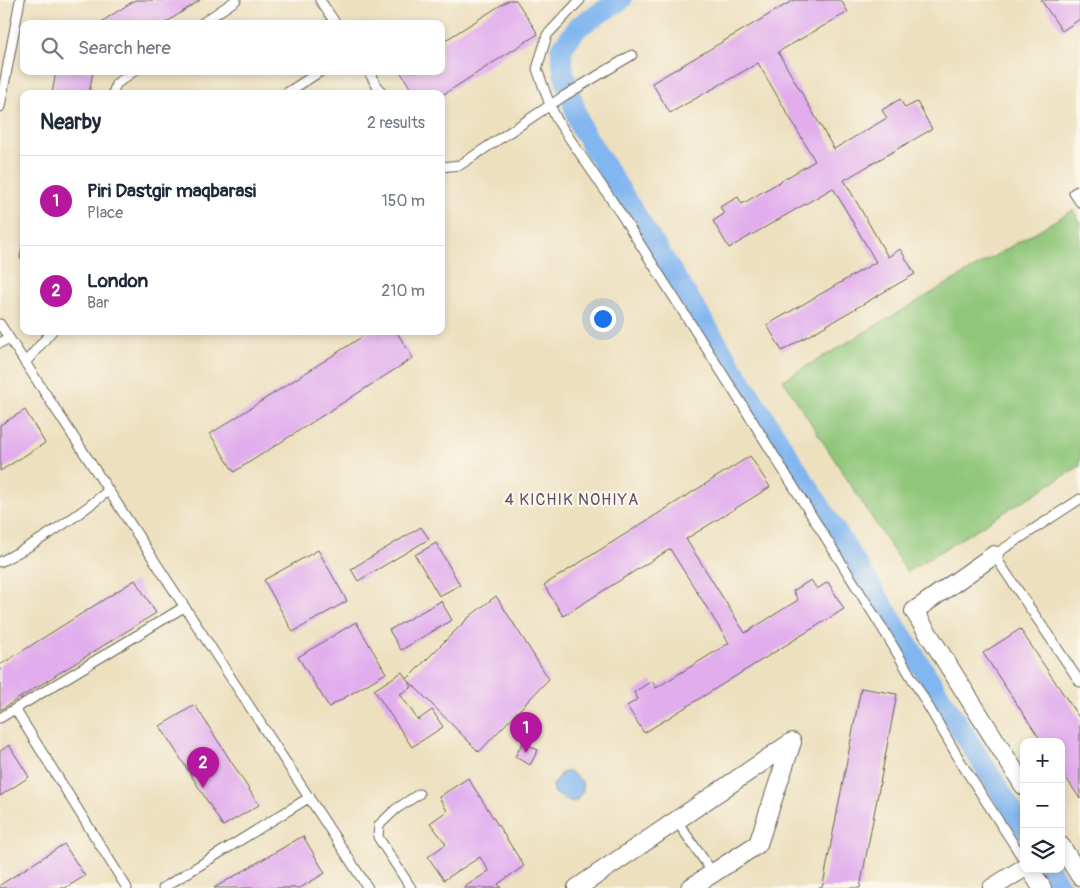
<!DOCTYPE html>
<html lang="en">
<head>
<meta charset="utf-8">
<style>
	body { margin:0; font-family:Pangolin,sans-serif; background:#f6f6f7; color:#1f2937 }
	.controls { position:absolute; right:15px; bottom:15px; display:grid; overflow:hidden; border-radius:10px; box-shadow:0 2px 8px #0003 }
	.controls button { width:45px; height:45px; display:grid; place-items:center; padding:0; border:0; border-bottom:1px solid #e0e1e3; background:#fff; color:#1f2937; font:25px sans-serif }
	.you { position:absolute; left:602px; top:318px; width:18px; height:18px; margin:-12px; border:4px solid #fff; border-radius:50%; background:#1a73e8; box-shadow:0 0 0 8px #1a73e833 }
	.badge { display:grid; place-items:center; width:32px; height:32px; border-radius:50%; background:#b5179e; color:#fff; font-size:16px; font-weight:700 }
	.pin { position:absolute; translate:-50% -41px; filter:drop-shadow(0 1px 2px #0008) }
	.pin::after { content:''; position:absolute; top:26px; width:18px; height:15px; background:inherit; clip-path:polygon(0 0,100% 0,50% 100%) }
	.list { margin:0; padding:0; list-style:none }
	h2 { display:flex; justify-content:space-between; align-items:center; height:65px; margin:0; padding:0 20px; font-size:21px }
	h2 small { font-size:16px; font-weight:400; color:#747a83 }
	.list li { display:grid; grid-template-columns:32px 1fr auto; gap:15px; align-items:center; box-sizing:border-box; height:90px; padding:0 20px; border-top:1px solid #e0e1e3 }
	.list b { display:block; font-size:19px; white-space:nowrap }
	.list p { margin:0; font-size:16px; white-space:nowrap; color:#747a83 }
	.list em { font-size:16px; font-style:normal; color:#747a83 }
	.icon { flex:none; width:28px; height:28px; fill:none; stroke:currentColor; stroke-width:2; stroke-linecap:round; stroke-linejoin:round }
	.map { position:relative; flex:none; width:1080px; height:888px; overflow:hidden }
	.search { position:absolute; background:#fff; box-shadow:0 2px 8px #0003; left:20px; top:20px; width:425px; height:55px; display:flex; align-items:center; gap:12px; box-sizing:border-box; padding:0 18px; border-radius:10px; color:#747a83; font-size:19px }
	.panel { position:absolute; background:#fff; box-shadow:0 2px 8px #0003; left:20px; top:90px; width:425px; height:245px; border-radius:10px }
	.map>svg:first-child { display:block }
	.green { fill:#8fc679; stroke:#56714a }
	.water { fill:#82b6f0; stroke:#4f6986 }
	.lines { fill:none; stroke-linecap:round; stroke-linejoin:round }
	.canal { stroke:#82b6f0; stroke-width:21 }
	.building { fill:#e1aded }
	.lane-casing { stroke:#656155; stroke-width:11 }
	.street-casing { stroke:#656155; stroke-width:20 }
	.lane { stroke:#fff; stroke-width:9 }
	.street { stroke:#fff; stroke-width:18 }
	.labels { text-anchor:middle; stroke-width:4.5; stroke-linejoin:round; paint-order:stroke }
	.neighbourhood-label { font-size:16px; letter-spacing:1px; fill:#614f65; stroke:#fbf7ec }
</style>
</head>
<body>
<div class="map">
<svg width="1080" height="888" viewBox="0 0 1080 888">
	<rect width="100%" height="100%" fill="#fbf7ec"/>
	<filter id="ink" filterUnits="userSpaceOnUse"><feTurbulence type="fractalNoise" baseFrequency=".02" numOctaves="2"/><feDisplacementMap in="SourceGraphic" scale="10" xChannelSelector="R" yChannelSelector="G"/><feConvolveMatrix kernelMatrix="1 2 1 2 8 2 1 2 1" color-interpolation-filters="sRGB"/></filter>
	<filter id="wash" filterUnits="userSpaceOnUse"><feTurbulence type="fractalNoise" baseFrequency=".0096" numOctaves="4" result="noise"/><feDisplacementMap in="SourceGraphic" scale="20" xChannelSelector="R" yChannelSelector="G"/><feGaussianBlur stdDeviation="1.12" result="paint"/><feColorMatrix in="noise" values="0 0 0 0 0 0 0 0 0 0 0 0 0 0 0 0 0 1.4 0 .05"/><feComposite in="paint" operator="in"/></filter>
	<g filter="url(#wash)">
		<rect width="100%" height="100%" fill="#ede0bf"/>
		<path class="green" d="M 1073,210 L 1080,221 L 1080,466 L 907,572 L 783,380 Z"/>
		<path class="water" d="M 568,771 L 582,781 L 583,790 L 577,800 L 569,802 L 555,793 L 553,786 L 560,774 Z"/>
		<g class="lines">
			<path class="canal" d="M 621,0 L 579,26 L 561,49 L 564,75 L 581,128 L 1024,829
				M 1049,869 L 1061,888"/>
		</g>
		<g id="blocks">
			<path class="building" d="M 135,0 L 200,0 L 164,24 L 98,24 Z
				M 509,0 L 516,0 L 538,34 L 441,96 L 441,94 L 414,94 L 400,71 L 441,71 L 441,43 Z
				M 794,0 L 841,0 L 848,12 L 778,52 L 834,149 L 887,118 L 882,110 L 900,99 L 905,108 L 917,102 L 932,129 L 844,180 L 888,257 L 900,249 L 915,274 L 782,351 L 767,325 L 876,262 L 833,188 L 729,248 L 713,221 L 724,214 L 720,207 L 738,197 L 742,204 L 815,161 L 758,63 L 670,113 L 652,83 Z
				M 1041,0 L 1080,0 L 1080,19 L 1062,31 Z
				M 56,71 L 93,71 L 89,94 L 52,94 Z
				M 23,242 L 24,242 L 24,259 L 20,258 Z
				M 371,331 L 396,331 L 413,358 L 234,472 L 210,434 Z
				M 25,410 L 45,443 L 0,471 L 0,425 Z
				M 750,456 L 770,487 L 686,539 L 745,633 L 798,600 L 793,591 L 811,580 L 817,589 L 828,582 L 844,609 L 644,733 L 627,706 L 638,699 L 634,692 L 652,681 L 656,688 L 729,643 L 670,549 L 563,616 L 544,585 Z
				M 421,527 L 429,539 L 358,581 L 351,569 Z
				M 436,543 L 460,585 L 439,596 L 415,555 Z
				M 318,550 L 347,601 L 293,632 L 264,580 Z
				M 135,580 L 156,613 L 0,710 L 0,665 Z
				M 496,596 L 549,679 L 479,752 L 407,679 L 469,617 Z
				M 441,601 L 452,620 L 401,650 L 389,630 Z
				M 356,622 L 386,673 L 329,707 L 298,657 Z
				M 1020,629 L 1080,719 L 1080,799 L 1061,770 L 1061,742 L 1042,742 L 983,653 Z
				M 402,672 L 412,687 L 400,694 L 418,720 L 432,710 L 443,727 L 412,747 L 374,690 Z
				M 861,688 L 897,694 L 860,888 L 818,888 L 823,885 Z
				M 195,705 L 259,805 L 223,826 L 160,726 Z
				M 523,742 L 538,750 L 530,765 L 515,757 Z
				M 9,745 L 29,777 L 0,796 L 0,751 Z
				M 468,778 L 524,866 L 498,884 L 501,888 L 463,888 L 489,871 L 480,857 L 444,880 L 428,857 L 446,844 L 430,823 L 447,811 L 439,797 Z
				M 303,836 L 325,873 L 300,888 L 214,888 Z
				M 64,844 L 85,876 L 65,888 L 0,888 L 0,885 Z"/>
		</g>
	</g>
	<g filter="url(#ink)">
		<use href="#blocks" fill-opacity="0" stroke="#656155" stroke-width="1"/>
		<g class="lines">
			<defs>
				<path id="lane" d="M 320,0 L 336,24
					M 580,0 L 547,35 L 537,69 L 550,105 L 557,120 L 617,208 L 738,398 L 886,634 L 965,769 L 1024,860
					M 201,24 L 236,0
					M 368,71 L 382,94
					M 113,94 L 116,84 L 134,71
					M 285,94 L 321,71
					M 0,107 L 20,0
					M 441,167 L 460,165 L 564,96 L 632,55
					M 1080,190 L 1074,193 L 1080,202
					M 0,324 L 368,888
					M 0,343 L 9,338
					M 25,363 L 52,331
					M 1080,499 L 994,555 L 1080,682
					M 0,562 C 38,543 75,518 108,491
					M 15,709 L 127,888
					M 0,718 L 184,607
					M 676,820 L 713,873
					M 163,888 L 310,797
					M 411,888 L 378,837 L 379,825 L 396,809 L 419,794"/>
				<path id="street" d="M 994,555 L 914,611 L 1024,786
					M 1061,846 L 1080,876
					M 1030,869 L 1042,888
					M 577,888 L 792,742 L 758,844 L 690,888
					M 992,888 L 1024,868"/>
			</defs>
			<use href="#lane" class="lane-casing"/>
			<use href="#street" class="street-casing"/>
			<use href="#lane" class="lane"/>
			<use href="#street" class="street"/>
		</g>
	</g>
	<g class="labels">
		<g class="neighbourhood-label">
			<text x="572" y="505">4 KICHIK NOHIYA</text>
		</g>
	</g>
</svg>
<div class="controls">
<button>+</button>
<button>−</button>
<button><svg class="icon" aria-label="layers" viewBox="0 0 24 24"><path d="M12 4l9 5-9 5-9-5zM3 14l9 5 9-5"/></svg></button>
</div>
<div class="you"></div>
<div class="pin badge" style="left:526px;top:753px">1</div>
<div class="pin badge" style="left:203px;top:788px">2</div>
<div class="search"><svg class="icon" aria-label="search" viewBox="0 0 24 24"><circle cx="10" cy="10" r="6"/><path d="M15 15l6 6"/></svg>Search here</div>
<section class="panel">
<h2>Nearby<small>2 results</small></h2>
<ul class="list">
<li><span class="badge">1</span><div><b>Piri Dastgir maqbarasi</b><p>Place</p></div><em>150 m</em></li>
<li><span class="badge">2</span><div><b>London</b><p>Bar</p></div><em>210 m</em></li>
</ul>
</section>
</div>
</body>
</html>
